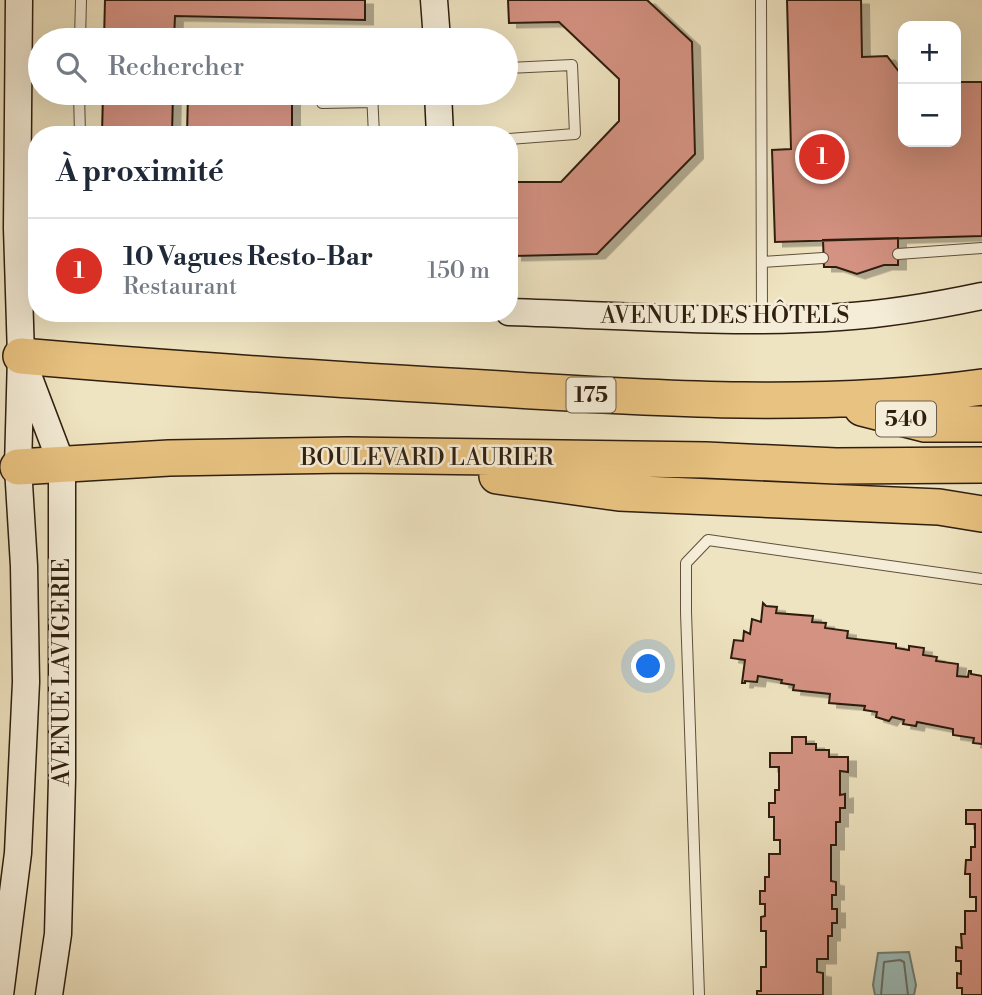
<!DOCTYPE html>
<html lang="fr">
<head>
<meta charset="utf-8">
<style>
	body { margin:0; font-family:"Libre Bodoni",serif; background:#f6f6f7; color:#1f2937 }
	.controls { position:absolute; right:21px; top:21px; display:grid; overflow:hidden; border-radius:14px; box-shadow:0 7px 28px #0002 }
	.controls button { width:63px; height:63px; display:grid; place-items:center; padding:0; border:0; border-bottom:2px solid #e0e1e3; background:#fff; color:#1f2937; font:35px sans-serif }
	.you { position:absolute; left:649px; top:667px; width:24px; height:24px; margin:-18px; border:5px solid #fff; border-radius:50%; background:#1a73e8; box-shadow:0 0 0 10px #1a73e833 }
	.badge { display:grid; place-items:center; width:46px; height:46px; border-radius:50%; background:#d93025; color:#fff; font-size:23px; font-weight:700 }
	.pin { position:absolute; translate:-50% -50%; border:4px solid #fff; box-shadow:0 2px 7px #0006 }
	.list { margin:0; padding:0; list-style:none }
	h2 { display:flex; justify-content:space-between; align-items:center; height:91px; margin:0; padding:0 28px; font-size:30px }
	h2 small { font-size:23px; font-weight:400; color:#747a83 }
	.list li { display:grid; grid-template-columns:46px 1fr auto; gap:21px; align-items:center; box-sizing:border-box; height:105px; padding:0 28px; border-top:2px solid #e0e1e3 }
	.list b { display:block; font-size:26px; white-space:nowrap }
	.list p { margin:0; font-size:23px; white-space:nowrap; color:#747a83 }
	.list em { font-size:23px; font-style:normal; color:#747a83 }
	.icon { flex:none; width:38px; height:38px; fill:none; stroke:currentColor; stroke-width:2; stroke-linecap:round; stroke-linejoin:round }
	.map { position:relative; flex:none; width:982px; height:995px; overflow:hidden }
	.search { position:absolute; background:#fff; box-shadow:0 7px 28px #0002; left:28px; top:28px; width:490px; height:77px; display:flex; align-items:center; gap:18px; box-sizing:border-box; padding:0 24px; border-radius:38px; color:#747a83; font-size:26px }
	.panel { position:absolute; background:#fff; box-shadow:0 7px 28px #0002; left:28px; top:126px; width:490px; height:196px; border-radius:28px }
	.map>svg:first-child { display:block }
	.water { fill:#9cbdba; stroke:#707e76; stroke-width:2 }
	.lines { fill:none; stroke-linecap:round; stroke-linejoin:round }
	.shore { stroke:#666e65; stroke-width:2 }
	.building { fill:#d49282; stroke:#2f1f10; stroke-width:2; filter:url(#shadow) }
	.lane-casing { stroke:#5f503c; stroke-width:12 }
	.secondary-casing { stroke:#2f1f10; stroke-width:29 }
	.highway-casing { stroke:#2f1f10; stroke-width:38 }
	.lane { stroke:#f5edd7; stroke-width:10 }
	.secondary { stroke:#f5edd7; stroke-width:26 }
	.highway { stroke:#e8c280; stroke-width:35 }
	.labels { text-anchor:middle; stroke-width:5; stroke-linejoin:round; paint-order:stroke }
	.shield { fill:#f5edd7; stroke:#6a5d4c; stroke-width:2 }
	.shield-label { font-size:21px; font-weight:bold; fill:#2f1f10 }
	.street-label { font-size:23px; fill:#2f1f10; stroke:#f5edd7 }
</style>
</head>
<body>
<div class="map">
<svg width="982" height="995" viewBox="0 0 982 995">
	<defs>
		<filter id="shadow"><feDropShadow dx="8" dy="4.5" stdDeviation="0" flood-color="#0004"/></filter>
	</defs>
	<rect width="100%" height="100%" fill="#efe4c1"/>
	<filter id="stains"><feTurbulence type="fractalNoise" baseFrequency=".00286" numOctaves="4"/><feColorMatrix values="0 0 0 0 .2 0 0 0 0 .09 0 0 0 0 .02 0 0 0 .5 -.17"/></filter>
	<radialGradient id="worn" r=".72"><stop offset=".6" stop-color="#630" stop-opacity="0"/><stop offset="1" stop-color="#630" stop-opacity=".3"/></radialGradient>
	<path class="water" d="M 909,952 L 916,985 L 914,995 L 875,995 L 873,985 L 878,953 Z"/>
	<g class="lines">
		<path class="shore" d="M 881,995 L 884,962 L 900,960 L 904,962 L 908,995"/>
	</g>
	<path class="building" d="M 105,0 L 365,0 L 365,20 L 175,16 L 174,40 L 104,40 Z
		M 508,0 L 647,0 L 692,42 L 695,154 L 597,254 L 514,256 L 512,182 L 561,182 L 619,121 L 619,79 L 559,22 L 509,23 Z
		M 787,0 L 861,0 L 862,57 L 887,56 L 903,77 L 903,142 L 956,142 L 956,82 L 982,82 L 982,236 L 775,242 L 772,150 L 791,149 Z
		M 103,93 L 173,93 L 172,135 L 102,135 Z
		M 188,93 L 292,93 L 292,135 L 187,135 Z
		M 898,238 L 898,265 L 884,265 L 857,274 L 836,267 L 824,267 L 823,240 Z
		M 763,603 L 766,606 L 777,607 L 776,613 L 813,616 L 812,622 L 826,623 L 825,628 L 848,631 L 847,638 L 896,644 L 896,648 L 909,650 L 909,646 L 924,648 L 923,655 L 937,657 L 936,661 L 958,664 L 957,676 L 968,677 L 969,671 L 971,671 L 971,674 L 982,676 L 982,744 L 973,743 L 974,738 L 953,735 L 953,729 L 917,722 L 916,726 L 903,724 L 904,720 L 892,717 L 889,721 L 876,717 L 877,712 L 864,710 L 865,706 L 829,703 L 830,694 L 793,690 L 794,685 L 781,683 L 782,680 L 758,676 L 757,682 L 745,681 L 745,683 L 742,683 L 745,660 L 731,658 L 734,640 L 743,641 L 744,631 L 750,634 L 752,619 L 761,622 Z
		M 792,737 L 806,737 L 806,744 L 816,744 L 816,750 L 829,750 L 829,757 L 848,757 L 848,772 L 840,771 L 840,795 L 845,794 L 845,808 L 840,808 L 840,822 L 836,822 L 836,845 L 831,845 L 831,881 L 836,882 L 836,895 L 832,895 L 832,909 L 837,909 L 837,923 L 832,923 L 832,936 L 828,936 L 828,959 L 817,959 L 817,972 L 823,973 L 823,995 L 757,995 L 757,991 L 761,991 L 761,967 L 766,967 L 766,931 L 761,931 L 761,917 L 765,916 L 765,904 L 760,904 L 760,891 L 765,891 L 765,877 L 769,877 L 769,854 L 780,854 L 780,840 L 774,840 L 774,817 L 769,817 L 769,803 L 775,803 L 775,790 L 779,790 L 779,767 L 770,767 L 770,753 L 792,753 Z
		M 966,810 L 982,810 L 982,995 L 962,995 L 962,988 L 957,988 L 957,973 L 961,974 L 961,961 L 956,961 L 956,947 L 962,948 L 961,934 L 965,934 L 965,911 L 976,911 L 976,897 L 970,897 L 970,874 L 965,874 L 966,860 L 971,860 L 971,847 L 975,847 L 975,824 L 966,824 Z"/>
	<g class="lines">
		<defs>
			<path id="lane" d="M 761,0 L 762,318
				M 80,40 L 81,0
				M 506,68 L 572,65 L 575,134 L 509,139
				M 79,93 L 80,135
				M 372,93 L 374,135
				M 322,103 L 373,102
				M 18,242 L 37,242
				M 898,254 L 982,248
				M 762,262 L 823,258
				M 699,995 L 686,612 L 686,563 L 708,540 L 982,579"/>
			<path id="secondary" d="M 434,0 L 437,40
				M 438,93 L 440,135
				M 509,312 C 619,315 730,325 840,317 C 887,314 935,306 982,296
				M 26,370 L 62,465 L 62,778 L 58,934 L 49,995
				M 0,995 L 18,853 L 26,682 L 24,566 L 18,467 L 21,356 L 17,228 L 19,0"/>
			<path id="highway" d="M 21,356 C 181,370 341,380 501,389 C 661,399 823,409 982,387
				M 862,408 L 925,424 L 982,424
				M 18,467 L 169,458 L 348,455 L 706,460 L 836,466 L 982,465
				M 497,476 L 619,493 L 939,507 L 982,514"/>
		</defs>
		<use href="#lane" class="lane-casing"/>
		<use href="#secondary" class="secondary-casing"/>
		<use href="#highway" class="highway-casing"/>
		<use href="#lane" class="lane"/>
		<use href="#secondary" class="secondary"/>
		<use href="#highway" class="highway"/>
	</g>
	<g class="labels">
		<g class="shield">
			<rect x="566.5" y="377.5" width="49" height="35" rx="5"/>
			<rect x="876" y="401.5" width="60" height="35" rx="5"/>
		</g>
		<g class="shield-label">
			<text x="591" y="402">175</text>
			<text x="906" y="426">540</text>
		</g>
		<g class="street-label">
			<text x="725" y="323">AVENUE DES HÔTELS</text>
			<text x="427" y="465">BOULEVARD LAURIER</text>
			<text transform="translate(61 672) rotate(-90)" y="8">AVENUE LAVIGERIE</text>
		</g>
	</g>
	<rect width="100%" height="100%" filter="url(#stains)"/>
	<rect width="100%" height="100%" fill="url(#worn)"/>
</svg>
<div class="controls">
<button>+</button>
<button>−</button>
</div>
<div class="you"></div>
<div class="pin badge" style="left:822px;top:157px">1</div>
<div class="search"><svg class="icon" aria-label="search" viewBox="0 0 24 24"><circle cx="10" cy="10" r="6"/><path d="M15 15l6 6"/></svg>Rechercher</div>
<section class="panel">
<h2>À proximité<small></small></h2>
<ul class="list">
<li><span class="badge">1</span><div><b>10 Vagues Resto-Bar</b><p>Restaurant</p></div><em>150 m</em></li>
</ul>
</section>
</div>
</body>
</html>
